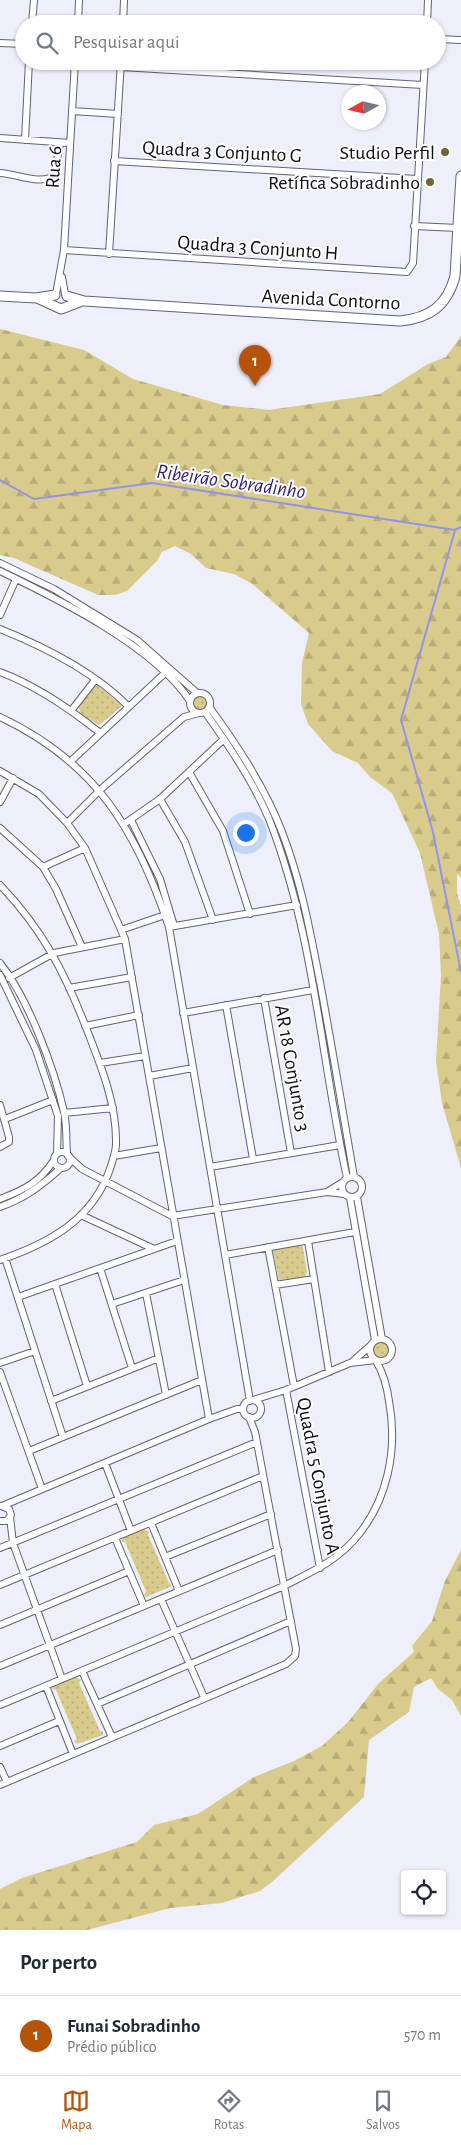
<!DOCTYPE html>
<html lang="pt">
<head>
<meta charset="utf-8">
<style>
	body { margin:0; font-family:"Alegreya Sans",sans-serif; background:#f6f6f7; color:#1f2937 }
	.controls { position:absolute; right:15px; bottom:15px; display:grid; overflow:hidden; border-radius:5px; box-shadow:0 1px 4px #0004 }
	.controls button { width:45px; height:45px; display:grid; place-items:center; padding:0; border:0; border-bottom:1px solid #e0e1e3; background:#fff; color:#1f2937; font:25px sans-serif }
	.compass { position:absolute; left:341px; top:85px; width:45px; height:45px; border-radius:50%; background:#fff; box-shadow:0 1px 4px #0004; rotate:262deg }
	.you { position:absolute; left:245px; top:832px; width:18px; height:18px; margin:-12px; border:4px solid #fff; border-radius:50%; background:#1a73e8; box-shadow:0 0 0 8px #1a73e833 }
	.badge { display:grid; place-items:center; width:32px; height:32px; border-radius:50%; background:#b45309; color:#fff; font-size:16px; font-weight:700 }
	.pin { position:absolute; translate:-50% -41px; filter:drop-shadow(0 1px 2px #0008) }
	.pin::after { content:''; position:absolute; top:26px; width:18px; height:15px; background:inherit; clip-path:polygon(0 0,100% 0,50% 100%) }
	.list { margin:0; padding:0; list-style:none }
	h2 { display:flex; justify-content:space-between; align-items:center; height:65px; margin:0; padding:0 20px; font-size:21px }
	h2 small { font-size:16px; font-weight:400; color:#747a83 }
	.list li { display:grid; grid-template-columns:32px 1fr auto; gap:15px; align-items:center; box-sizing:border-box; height:80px; padding:0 20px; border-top:1px solid #e0e1e3 }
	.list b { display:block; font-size:19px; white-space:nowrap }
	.list p { margin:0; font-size:16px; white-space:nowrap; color:#747a83 }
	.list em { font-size:16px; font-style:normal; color:#747a83 }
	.icon { flex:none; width:28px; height:28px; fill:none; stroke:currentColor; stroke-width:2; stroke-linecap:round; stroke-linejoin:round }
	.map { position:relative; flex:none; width:461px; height:1930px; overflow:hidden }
	.search { position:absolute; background:#fff; box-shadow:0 1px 4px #0004; left:15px; right:15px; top:15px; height:55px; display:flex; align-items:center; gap:12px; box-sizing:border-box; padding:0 18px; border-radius:28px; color:#747a83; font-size:19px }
	.sheet { height:145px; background:#fff }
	nav { display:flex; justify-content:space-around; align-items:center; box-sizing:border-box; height:70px; border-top:1px solid #e0e1e3; background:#fff; font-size:14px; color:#747a83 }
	nav a { display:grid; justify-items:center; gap:2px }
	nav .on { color:#b45309 }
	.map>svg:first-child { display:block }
	.forest { fill:url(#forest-firs) }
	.park { fill:url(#park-dots) }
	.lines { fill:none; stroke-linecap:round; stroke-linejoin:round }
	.stream { stroke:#9394e9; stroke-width:2 }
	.minor-casing { stroke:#60627b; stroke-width:8 }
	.major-casing { stroke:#60627b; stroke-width:11 }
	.minor { stroke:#fff; stroke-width:6 }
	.major { stroke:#fff; stroke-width:9 }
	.poi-dot { fill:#716633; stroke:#fff; stroke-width:2 }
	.labels { text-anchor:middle; stroke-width:4; stroke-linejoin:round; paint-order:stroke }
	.street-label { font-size:20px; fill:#0b0c15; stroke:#fff }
	.poi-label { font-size:20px; fill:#0b0c15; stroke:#fff; text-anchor:end }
	.water-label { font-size:21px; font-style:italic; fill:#2e1c7e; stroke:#fff }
</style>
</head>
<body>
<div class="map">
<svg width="461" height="1930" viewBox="0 0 461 1930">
	<defs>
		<pattern id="forest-firs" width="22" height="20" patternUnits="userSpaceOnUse" patternTransform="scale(1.25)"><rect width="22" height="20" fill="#d8cb8c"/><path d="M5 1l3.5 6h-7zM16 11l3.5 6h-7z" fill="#b8ad78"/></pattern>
		<pattern id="park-dots" width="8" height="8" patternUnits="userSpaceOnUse" patternTransform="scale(1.25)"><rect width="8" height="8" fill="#d8cb8c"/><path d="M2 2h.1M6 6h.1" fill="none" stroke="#b8ad78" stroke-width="1.8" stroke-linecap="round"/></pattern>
	</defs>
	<rect width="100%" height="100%" fill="#edeffa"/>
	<path class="forest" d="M 0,329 L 84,350 L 133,379 L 223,405 L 269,410 L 380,394 L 428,364 L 446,357 L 461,336 L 461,877 L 457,874 L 457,893 L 461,906 L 461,1168 L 442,1103 L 436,1061 L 441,976 L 439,934 L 420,853 L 392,793 L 370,777 L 358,763 L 332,751 L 308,724 L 301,704 L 302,663 L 309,633 L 251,583 L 234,574 L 206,568 L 191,554 L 175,546 L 162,552 L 157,561 L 127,591 L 115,595 L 98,595 L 14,558 L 0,555 Z
		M 461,1550 L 461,1716 L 452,1700 L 438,1689 L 431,1678 L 414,1687 L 409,1712 L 369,1740 L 364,1797 L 272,1882 L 260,1891 L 222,1903 L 170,1908 L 87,1930 L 0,1930 L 0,1889 L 22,1878 L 137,1842 L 154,1825 L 198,1814 L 254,1777 L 294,1761 L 322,1746 L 348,1722 L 379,1683 L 414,1652 L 412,1646 L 432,1621 L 445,1581 Z"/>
	<path class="park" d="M 97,685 L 121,705 L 121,707 L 99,725 L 81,714 L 79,707 L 93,687 Z
		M191 703a9 9 0 1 1 18 0a9 9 0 1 1-18 0Z
		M 300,1245 L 303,1247 L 307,1273 L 305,1277 L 279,1280 L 273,1250 Z
		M371 1350a10 10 0 1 1 20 0a10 10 0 1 1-20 0Z
		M 144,1529 L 149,1532 L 148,1535 L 169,1583 L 172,1586 L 146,1597 L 144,1595 L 146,1591 L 125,1542 L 121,1541 L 123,1538 Z
		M 75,1677 L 81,1680 L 79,1683 L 100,1731 L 103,1732 L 103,1735 L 77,1744 L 74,1741 L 77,1739 L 56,1690 L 52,1689 L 54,1686 Z"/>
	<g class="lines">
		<path class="stream" d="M 0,480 L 34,499 L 152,483 L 455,530 L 461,527
			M 455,530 L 401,720 L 433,832 L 461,972"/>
		<defs>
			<path id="minor" d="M 32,24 L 34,0
				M 78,24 L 79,0
				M 123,24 L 124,0
				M 427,24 L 428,0
				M 437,39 L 461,40
				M 0,43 L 24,44
				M 121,67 L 423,85
				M 72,111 L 118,114
				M 0,138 L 70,143
				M 25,140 L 29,61
				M 114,161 L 417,179
				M 0,173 C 16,174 35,183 50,178 L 55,172 L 60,143
				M 414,226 L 458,228
				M 64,250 L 407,272 L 413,263 L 425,61
				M 109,254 L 121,61
				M 62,277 L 65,294
				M 56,294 L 64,250 L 75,61
				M 0,563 L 54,589 L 137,640 L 197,693
				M 0,571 C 58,599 154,646 190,701
				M 0,615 L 16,579
				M 0,629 C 45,647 94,672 128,706
				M 0,672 C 35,685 70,709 99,732
				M190 703a10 10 0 1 1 20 0a10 10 0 1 1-20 0Z
				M 210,708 C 238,746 265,787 282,832 C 301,881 310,931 320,982 C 332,1047 343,1112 354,1177
				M 71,711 L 95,680
				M 205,712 C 229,746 253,781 269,819 C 314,933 321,1059 347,1178
				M 0,717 C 96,762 137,831 169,927 L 250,1401
				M 70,762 L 165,673
				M 0,771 L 39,794 L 67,823 L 85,848 L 125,939 L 209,1419
				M 189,772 L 223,831 L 250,914
				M 160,799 L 185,842 L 213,920
				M 0,802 L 13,778
				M 131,820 L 160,879 L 174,926
				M 67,823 L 100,790 L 184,717 L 199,713
				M 124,824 L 160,799 L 224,739
				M 0,828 L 43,867 L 56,889 L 82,947
				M 43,867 L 85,848
				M 0,885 C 43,930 65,973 87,1030 C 101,1066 117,1105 116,1144 C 116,1151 113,1159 111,1166 C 94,1219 50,1243 0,1260
				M 169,927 L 297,905
				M 121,930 L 165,915
				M 0,963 C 28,998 54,1068 64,1112 C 67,1125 66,1140 67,1154
				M 0,975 L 36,1050 L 58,1116 L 57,1154
				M 9,978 L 54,953 L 125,939
				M 69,988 L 132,977
				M 264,998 L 291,1153
				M 226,1005 L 253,1159
				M 183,1013 L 313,990
				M 85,1026 L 139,1015
				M 100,1063 L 145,1056
				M 149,1076 L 193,1068
				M 0,1105 L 9,1137 L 9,1142 L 0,1147
				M 64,1113 L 113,1108
				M 5,1119 L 53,1100
				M54 1160a8 8 0 1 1 16 0a8 8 0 1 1-16 0Z
				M 68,1156 L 82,1169 L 172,1216
				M 114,1156 L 161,1148
				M 210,1167 L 340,1145
				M342 1187a10 10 0 1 1 20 0a10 10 0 1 1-20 0Z
				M 343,1182 L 327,1192 L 344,1194
				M 357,1197 L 382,1339
				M 350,1198 L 375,1340
				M 0,1199 C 24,1190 40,1182 54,1160
				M 0,1207 C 25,1198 41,1186 61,1168
				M 81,1215 L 154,1249
				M 172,1216 L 327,1192
				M 308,1241 L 329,1372
				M 268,1247 L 294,1386
				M 225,1255 L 355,1232
				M 5,1258 L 63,1437
				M 100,1268 L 132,1368
				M 55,1284 L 87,1386
				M 275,1285 L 314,1279
				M 146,1293 L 166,1395
				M 18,1297 L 177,1241
				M 112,1304 L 184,1280
				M370 1350a11 11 0 1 1 22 0a11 11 0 1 1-22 0Z
				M 353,1361 L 370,1346
				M 0,1363 L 35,1351
				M 0,1372 L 42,1489
				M 286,1390 L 320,1568
				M 253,1400 L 286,1390 L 350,1363 L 375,1360
				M243 1409a9 9 0 1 1 18 0a9 9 0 1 1-18 0Z
				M 51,1401 L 159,1358
				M 29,1451 L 202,1380
				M 105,1463 L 131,1531
				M 2,1506 L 209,1419 L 237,1409 L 243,1409
				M 10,1517 L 13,1543 L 62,1679
				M 0,1521 L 7,1521 L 11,1515 L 9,1509 L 1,1506
				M 151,1523 L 179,1591
				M 115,1538 L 144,1606
				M 0,1548 L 257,1442
				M 165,1557 L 271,1514
				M 0,1585 L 263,1476
				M 161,1599 L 204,1697
				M 0,1625 L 129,1571
				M 0,1666 L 278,1550
				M 82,1671 L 112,1737
				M 46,1686 L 73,1754
				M 97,1704 L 291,1621
				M 0,1705 L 284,1586 C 309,1573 335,1562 354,1540 C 388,1502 398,1449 389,1401 C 387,1386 384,1374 376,1361
				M 0,1746 L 59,1721
				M 0,1767 L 7,1782
				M 0,1785 L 286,1664 L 295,1656 L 296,1649 L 255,1432 L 249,1417"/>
			<path id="major" d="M 0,296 L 36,298 L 55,295
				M 67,296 L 84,301 L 400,321 C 430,318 447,306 455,276 L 461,176
				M 37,298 L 61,309 L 82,301"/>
		</defs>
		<use href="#minor" class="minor-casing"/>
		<use href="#major" class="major-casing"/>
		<use href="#minor" class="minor"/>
		<use href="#major" class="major"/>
	</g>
	<g class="poi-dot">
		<circle cx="445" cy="152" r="5"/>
		<circle cx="430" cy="182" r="5"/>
	</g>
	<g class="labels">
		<g class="street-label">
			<text transform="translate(222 151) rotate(3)" y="7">Quadra 3 Conjunto G</text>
			<text transform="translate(53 167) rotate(-86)" y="7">Rua 6</text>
			<text transform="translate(258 247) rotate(4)" y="7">Quadra 3 Conjunto H</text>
			<text transform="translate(331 299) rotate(3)" y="7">Avenida Contorno</text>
			<text transform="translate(293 1068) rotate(80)" y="7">AR 18 Conjunto 3</text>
			<text transform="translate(319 1476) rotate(79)" y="7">Quadra 5 Conjunto A</text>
		</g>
		<g class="poi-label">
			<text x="435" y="159">Studio Perfil</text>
			<text x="420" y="189">Retífica Sobradinho</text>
		</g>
		<g class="water-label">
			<text transform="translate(231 481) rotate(8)" y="7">Ribeirão Sobradinho</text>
		</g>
	</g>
</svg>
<div class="controls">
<button><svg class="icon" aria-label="locate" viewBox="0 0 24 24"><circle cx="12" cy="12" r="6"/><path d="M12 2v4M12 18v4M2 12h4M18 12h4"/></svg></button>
</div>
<svg class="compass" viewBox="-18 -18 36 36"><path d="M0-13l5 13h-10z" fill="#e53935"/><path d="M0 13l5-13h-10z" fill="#747a83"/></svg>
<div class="you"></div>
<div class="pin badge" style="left:255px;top:386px">1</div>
<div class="search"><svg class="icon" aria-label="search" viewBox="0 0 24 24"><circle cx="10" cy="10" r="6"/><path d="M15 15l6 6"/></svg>Pesquisar aqui</div>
</div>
<section class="sheet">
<h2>Por perto<small></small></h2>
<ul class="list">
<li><span class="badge">1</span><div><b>Funai Sobradinho</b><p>Prédio público</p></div><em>570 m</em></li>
</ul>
</section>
<nav>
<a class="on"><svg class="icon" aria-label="map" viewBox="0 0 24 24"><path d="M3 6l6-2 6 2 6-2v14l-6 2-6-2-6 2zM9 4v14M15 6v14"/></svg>Mapa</a>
<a><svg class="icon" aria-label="directions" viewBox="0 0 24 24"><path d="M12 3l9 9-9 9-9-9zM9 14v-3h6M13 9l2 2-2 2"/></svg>Rotas</a>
<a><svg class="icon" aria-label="saved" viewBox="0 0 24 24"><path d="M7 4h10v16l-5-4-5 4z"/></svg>Salvos</a>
</nav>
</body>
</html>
